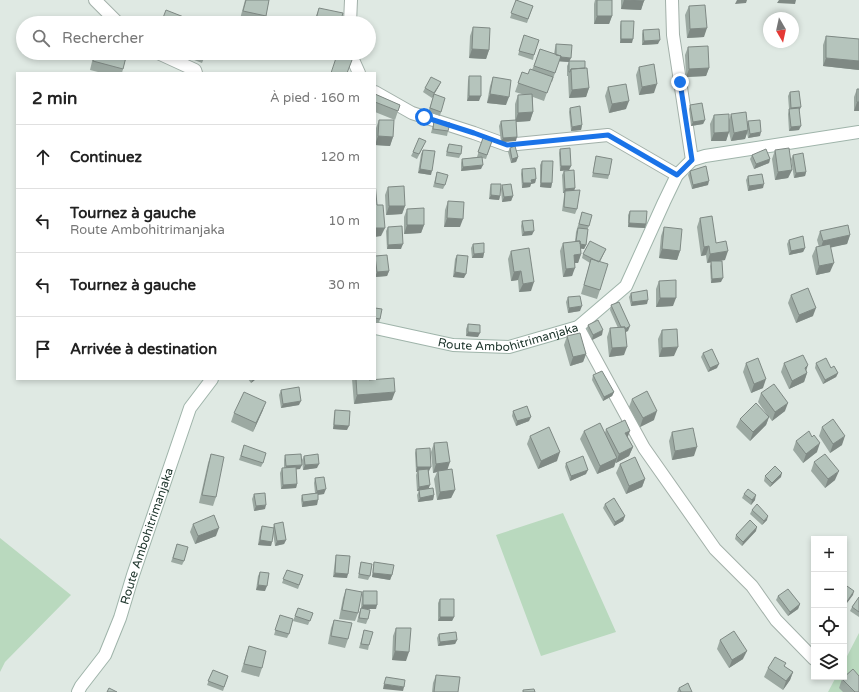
<!DOCTYPE html>
<html lang="fr">
<head>
<meta charset="utf-8">
<style>
	body { margin:0; font-family:"Varela Round",sans-serif; background:#f6f6f6; color:#222 }
	.controls { position:absolute; right:12px; bottom:12px; display:grid; overflow:hidden; border-radius:0px; box-shadow:0 2px 6px #0003 }
	.controls button { width:36px; height:36px; display:grid; place-items:center; padding:0; border:0; border-bottom:1px solid #e0e0e0; background:#fff; color:#222; font:20px sans-serif }
	.compass { position:absolute; left:763px; top:12px; width:36px; height:36px; border-radius:50%; background:#fff; box-shadow:0 2px 6px #0003; rotate:171deg }
	.stop { position:absolute; width:12px; height:12px; margin:-9px; border:3px solid #1a73e8; border-radius:50%; background:#fff }
	.stop.end { background:#1a73e8; border-color:#fff; box-shadow:0 1px 4px #0008 }
	.list { margin:0; padding:0; list-style:none }
	h2 { display:flex; justify-content:space-between; align-items:center; height:52px; margin:0; padding:0 16px; font-size:17px }
	h2 small { font-size:13px; font-weight:400; color:#767676 }
	.list li { display:grid; grid-template-columns:26px 1fr auto; gap:12px; align-items:center; box-sizing:border-box; height:64px; padding:0 16px; border-top:1px solid #e0e0e0 }
	.list b { display:block; font-size:15px; white-space:nowrap }
	.list p { margin:0; font-size:13px; white-space:nowrap; color:#767676 }
	.list em { font-size:13px; font-style:normal; color:#767676 }
	.icon { flex:none; width:22px; height:22px; fill:none; stroke:currentColor; stroke-width:2; stroke-linecap:round; stroke-linejoin:round }
	.map { position:relative; flex:none; width:859px; height:692px; overflow:hidden }
	.search { position:absolute; background:#fff; box-shadow:0 2px 6px #0003; left:16px; top:16px; width:360px; height:44px; display:flex; align-items:center; gap:10px; box-sizing:border-box; padding:0 14px; border-radius:22px; color:#767676; font-size:15px }
	.panel { position:absolute; background:#fff; box-shadow:0 2px 6px #0003; left:16px; top:72px; width:360px; height:308px; border-radius:0px }
	.map>svg:first-child { display:block }
	.green { fill:#b9d9be }
	.lines { fill:none; stroke-linecap:round; stroke-linejoin:round }
	.street-casing { stroke:#a2b0a9; stroke-width:14 }
	.secondary-casing { stroke:#9fb4aa; stroke-width:14 }
	.street { stroke:#fff; stroke-width:12 }
	.secondary { stroke:#fff; stroke-width:12 }
	.wall { fill:#9ca9a2 }
	.shaded-wall { fill:#7f8984 }
	.building { fill:#b5c4bc; stroke:#7f8984 }
	.route { stroke:#1a73e8; stroke-width:5 }
	.labels { text-anchor:middle; stroke-width:4; stroke-linejoin:round; paint-order:stroke }
	.street-label { font-size:12px; fill:#21382f; stroke:#eff6f2 }
</style>
</head>
<body>
<div class="map">
<svg width="859" height="692" viewBox="0 0 859 692">
	<rect width="100%" height="100%" fill="#dfe9e3"/>
	<path class="green" d="M 563,513 L 616,632 L 541,656 L 496,535 Z
		M 0,538 L 71,595 L 5,662 L 0,672 Z
		M 859,633 L 859,692 L 828,692 L 836,677 L 844,677 L 844,662 Z"/>
	<g class="lines">
		<defs>
			<path id="street" d="M 95,0 L 118,23
				M 672,0 L 673,35 L 692,160
				M 350,23 L 351,0
				M 158,53 L 195,70 L 196,73
				M 350,53 L 359,73
				M 375,92 L 412,113 L 474,133 L 507,145 L 608,135 L 677,175
				M 578,327 L 644,448 L 715,549 L 752,586 L 776,620 L 814,659"/>
			<g id="secondary">
				<path id="s1" d="M 375,328 L 453,345 L 509,347 L 578,327 L 626,286 L 664,202 L 677,175 L 692,160 L 705,156 L 859,132"/>
				<path id="s2" d="M 78,692 L 81,686 L 105,655 L 120,618 L 133,575 L 190,408 L 212,379"/>
			</g>
		</defs>
		<use href="#street" class="street-casing"/>
		<use href="#secondary" class="secondary-casing"/>
		<use href="#street" class="street"/>
		<use href="#secondary" class="secondary"/>
	</g>
	<path class="wall" d="M 245,0 L 269,0 L 266,16 L 263,23 L 256,23 L 240,19 Z
		M 516,0 L 533,6 L 527,23 L 510,18 Z
		M 595,0 L 612,0 L 612,16 L 609,24 L 594,24 L 594,4 Z
		M 621,0 L 644,0 L 641,10 L 621,9 Z
		M 689,6 L 704,37 L 687,38 L 685,15 Z
		M 319,8 L 340,23 L 314,23 L 316,16 Z
		M 621,21 L 632,43 L 620,43 L 620,26 Z
		M 473,27 L 489,50 L 486,59 L 469,58 L 470,36 Z
		M 643,30 L 658,44 L 642,45 L 642,34 Z
		M 524,35 L 534,55 L 533,60 L 518,55 Z
		M 826,36 L 859,39 L 859,70 L 823,66 L 823,45 Z
		M 556,44 L 570,61 L 585,68 L 589,88 L 586,97 L 569,98 L 568,78 L 568,76 L 567,76 L 567,66 L 569,62 L 559,61 L 552,82 L 551,81 L 544,101 L 533,97 L 533,112 L 530,121 L 516,122 L 516,141 L 501,142 L 499,126 L 501,121 L 515,120 L 515,104 L 518,95 L 525,95 L 515,92 L 522,72 L 528,74 L 532,70 L 540,49 L 554,54 L 555,48 Z
		M 688,47 L 709,68 L 706,76 L 686,77 L 685,55 Z
		M 94,53 L 127,53 L 122,73 L 102,73 L 90,70 Z
		M 176,53 L 206,53 L 202,63 Z
		M 639,67 L 654,93 L 639,95 L 636,75 Z
		M 469,76 L 479,101 L 467,101 L 468,81 Z
		M 493,77 L 506,105 L 487,103 L 490,86 Z
		M 439,86 L 434,94 L 441,112 L 440,116 L 428,112 L 434,95 L 432,98 L 423,92 L 425,88 Z
		M 608,87 L 626,109 L 609,113 L 605,96 Z
		M 857,89 L 859,111 L 854,111 L 854,97 Z
		M 790,92 L 799,111 L 799,130 L 789,131 L 788,114 L 789,109 L 788,96 Z
		M 375,94 L 400,105 L 395,120 L 375,112 Z
		M 690,105 L 705,120 L 703,124 L 691,126 L 689,109 Z
		M 570,108 L 582,125 L 581,130 L 571,131 L 569,112 Z
		M 731,114 L 747,123 L 748,121 L 760,136 L 748,138 L 747,133 L 745,139 L 731,141 L 729,132 L 726,141 L 711,141 L 710,124 L 714,115 L 729,120 Z
		M 379,120 L 393,137 L 390,146 L 375,145 L 376,128 Z
		M 434,120 L 448,131 L 447,136 L 431,133 L 433,125 Z
		M 483,138 L 492,141 L 486,159 L 482,158 L 481,169 L 461,171 L 461,163 L 462,159 L 478,157 L 477,157 Z
		M 449,144 L 461,154 L 459,158 L 446,156 L 447,148 Z
		M 424,145 L 417,159 L 411,156 L 413,152 Z
		M 510,148 L 518,157 L 516,162 L 511,163 L 508,152 Z
		M 560,149 L 571,166 L 569,170 L 560,171 L 559,153 Z
		M 423,150 L 431,175 L 418,173 L 421,154 Z
		M 775,150 L 792,170 L 788,178 L 775,180 L 772,159 Z
		M 752,155 L 770,159 L 769,163 L 754,169 L 750,159 Z
		M 793,155 L 806,172 L 805,176 L 794,178 L 791,159 Z
		M 596,156 L 609,175 L 608,179 L 592,177 L 595,161 Z
		M 542,161 L 552,183 L 551,188 L 540,187 L 540,165 Z
		M 522,169 L 536,179 L 535,183 L 531,184 L 530,187 L 522,188 L 521,174 Z
		M 564,171 L 575,188 L 574,191 L 577,209 L 575,214 L 562,211 L 564,196 L 564,193 L 563,193 L 562,175 Z
		M 690,171 L 708,185 L 692,189 L 688,175 Z
		M 437,172 L 445,185 L 443,189 L 433,187 Z
		M 748,176 L 763,188 L 748,191 L 746,180 Z
		M 491,184 L 500,196 L 499,200 L 489,199 L 490,188 Z
		M 502,185 L 513,196 L 511,201 L 502,202 L 501,189 Z
		M 388,187 L 405,206 L 402,214 L 386,215 L 385,195 Z
		M 448,201 L 460,227 L 444,227 L 445,210 Z
		M 407,209 L 424,225 L 421,233 L 404,234 L 404,217 Z
		M 630,211 L 646,224 L 645,228 L 628,227 L 628,215 Z
		M 582,212 L 589,226 L 587,230 L 586,245 L 584,249 L 581,248 L 581,254 L 578,263 L 575,263 L 572,276 L 563,277 L 560,251 L 563,243 L 575,242 L 576,232 Z
		M 700,218 L 716,243 L 725,260 L 716,261 L 721,282 L 711,283 L 710,266 L 711,262 L 707,263 L 706,255 L 701,256 L 697,227 Z
		M 522,221 L 532,235 L 522,236 L 521,226 Z
		M 388,227 L 401,249 L 387,249 L 386,231 Z
		M 664,227 L 680,251 L 677,260 L 659,258 L 661,236 Z
		M 820,231 L 850,235 L 847,244 L 830,247 L 830,272 L 816,275 L 812,256 L 816,247 L 819,247 L 817,240 Z
		M 789,240 L 805,248 L 803,252 L 789,255 L 787,244 Z
		M 473,244 L 484,253 L 483,258 L 472,258 L 471,248 Z
		M 606,249 L 600,262 L 600,290 L 597,299 L 581,294 L 590,263 L 582,258 L 583,254 Z
		M 511,251 L 531,291 L 519,292 L 518,280 L 511,281 L 508,259 Z
		M 457,255 L 464,278 L 453,277 L 455,259 Z
		M 375,256 L 389,271 L 387,276 L 375,277 Z
		M 659,281 L 673,306 L 656,307 L 656,289 Z
		M 631,293 L 647,304 L 631,306 L 629,297 Z
		M 791,295 L 813,316 L 796,323 L 788,303 Z
		M 568,297 L 580,311 L 568,313 L 566,302 Z
		M 611,305 L 628,331 L 625,332 L 624,355 L 609,357 L 607,337 L 610,328 L 618,328 L 610,310 Z
		M 375,308 L 380,319 L 379,323 L 375,323 Z
		M 468,324 L 478,337 L 466,336 L 466,329 Z
		M 588,325 L 602,335 L 592,340 L 587,329 Z
		M 662,330 L 674,356 L 659,357 L 658,339 Z
		M 567,336 L 586,354 L 583,362 L 570,366 L 564,345 Z
		M 703,353 L 717,368 L 708,372 L 701,357 Z
		M 746,363 L 763,388 L 751,393 L 743,372 Z
		M 784,363 L 806,370 L 807,373 L 804,382 L 789,389 L 781,372 Z
		M 816,363 L 831,368 L 838,373 L 836,377 L 823,384 L 815,368 Z
		M 593,375 L 614,392 L 612,396 L 603,401 L 592,380 Z
		M 248,379 L 256,379 L 251,383 Z
		M 352,379 L 369,379 L 392,400 L 354,404 Z
		M 281,390 L 299,405 L 281,408 L 279,395 Z
		M 761,393 L 785,411 L 772,421 L 769,417 L 766,425 L 750,441 L 736,427 L 740,419 L 768,416 L 758,402 Z
		M 632,399 L 654,420 L 640,427 L 629,407 Z
		M 263,410 L 253,432 L 231,422 L 234,413 Z
		M 335,410 L 347,430 L 333,429 L 334,414 Z
		M 513,411 L 529,421 L 516,426 L 512,416 Z
		M 822,427 L 842,445 L 830,453 L 819,436 Z
		M 606,429 L 628,437 L 633,447 L 629,456 L 616,463 L 615,462 L 614,467 L 597,474 L 580,439 L 584,431 L 605,433 Z
		M 672,432 L 694,456 L 672,460 L 669,441 Z
		M 530,436 L 557,461 L 538,469 L 527,444 Z
		M 796,441 L 817,452 L 803,463 L 793,450 Z
		M 434,443 L 447,469 L 455,490 L 451,498 L 437,500 L 434,479 L 437,472 L 433,473 L 431,452 Z
		M 244,445 L 263,463 L 261,467 L 239,460 Z
		M 416,449 L 429,471 L 429,489 L 434,495 L 433,500 L 418,502 L 417,495 L 419,491 L 417,491 L 416,475 L 417,472 L 416,472 L 415,453 Z
		M 211,454 L 216,497 L 213,506 L 199,503 L 208,463 Z
		M 285,455 L 300,469 L 296,469 L 297,484 L 296,488 L 281,489 L 280,473 L 282,468 L 284,468 L 284,460 Z
		M 304,456 L 317,468 L 303,470 L 302,460 Z
		M 814,462 L 835,480 L 825,488 L 811,471 Z
		M 566,463 L 586,474 L 570,481 L 565,467 Z
		M 620,464 L 645,479 L 642,487 L 626,494 L 616,473 Z
		M 765,476 L 781,477 L 770,487 L 764,481 Z
		M 315,478 L 324,494 L 318,495 L 317,505 L 302,507 L 301,499 L 302,495 L 315,493 L 314,483 Z
		M 254,494 L 265,509 L 254,511 L 252,499 Z
		M 744,494 L 755,500 L 751,505 L 742,498 Z
		M 605,504 L 625,516 L 623,521 L 614,526 L 603,508 Z
		M 752,510 L 767,520 L 762,525 L 750,514 Z
		M 193,524 L 216,536 L 195,544 L 190,532 Z
		M 274,524 L 286,540 L 284,544 L 275,546 L 273,533 L 271,546 L 258,545 L 260,531 L 262,526 L 273,528 Z
		M 756,531 L 742,546 L 735,539 L 736,535 Z
		M 177,544 L 184,561 L 182,565 L 171,562 Z
		M 336,555 L 347,578 L 333,577 L 335,560 Z
		M 361,562 L 370,576 L 368,580 L 358,578 L 360,566 Z
		M 374,562 L 392,575 L 390,580 L 372,577 L 373,566 Z
		M 287,570 L 303,575 L 298,589 L 282,583 Z
		M 260,572 L 265,591 L 256,590 L 258,576 Z
		M 346,589 L 358,613 L 355,621 L 339,619 L 343,598 Z
		M 363,591 L 376,609 L 365,609 L 368,619 L 366,624 L 357,622 L 359,613 L 361,608 L 362,595 Z
		M 778,596 L 800,604 L 798,609 L 788,616 L 776,600 Z
		M 859,597 L 859,617 L 850,611 L 852,607 Z
		M 440,599 L 454,617 L 452,621 L 438,621 L 438,603 Z
		M 298,608 L 313,613 L 308,625 L 293,621 Z
		M 280,615 L 289,634 L 287,638 L 274,635 Z
		M 334,620 L 348,639 L 345,648 L 328,644 L 331,628 Z
		M 396,628 L 406,661 L 392,660 L 393,636 Z
		M 364,630 L 369,645 L 368,650 L 359,648 Z
		M 439,634 L 457,640 L 455,644 L 438,646 L 437,638 Z
		M 720,640 L 743,659 L 729,668 L 717,649 Z
		M 249,646 L 262,668 L 259,677 L 241,672 L 246,655 Z
		M 786,663 L 784,666 L 793,672 L 790,680 L 783,690 L 764,677 L 768,668 Z
		M 213,670 L 228,676 L 223,691 L 207,685 Z
		M 436,675 L 458,692 L 432,692 L 433,683 Z
		M 842,679 L 859,692 L 843,692 L 839,688 Z
		M 679,688 L 692,692 L 677,692 Z"/>
	<path class="shaded-wall" d="M 624,0 L 644,1 L 641,10 L 621,9 Z
		M 737,0 L 747,0 L 746,3 L 735,4 Z
		M 779,0 L 796,0 L 795,4 L 777,3 Z
		M 597,16 L 612,16 L 609,24 L 594,24 Z
		M 707,28 L 704,37 L 687,38 L 690,29 Z
		M 621,39 L 633,39 L 632,43 L 620,43 Z
		M 660,40 L 658,44 L 642,45 L 644,41 Z
		M 472,49 L 489,50 L 486,59 L 469,58 Z
		M 555,56 L 571,58 L 569,62 L 554,61 Z
		M 826,58 L 859,61 L 859,70 L 823,66 Z
		M 709,68 L 706,76 L 686,77 L 689,69 Z
		M 441,82 L 439,86 L 432,98 L 434,93 Z
		M 657,84 L 654,93 L 639,95 L 642,87 Z
		M 589,88 L 586,97 L 569,98 L 572,90 Z
		M 490,94 L 509,97 L 506,105 L 487,103 Z
		M 469,96 L 481,96 L 479,101 L 467,101 Z
		M 629,101 L 626,109 L 609,113 L 612,104 Z
		M 857,102 L 859,102 L 859,111 L 854,111 Z
		M 801,107 L 799,111 L 790,112 L 791,108 Z
		M 533,112 L 530,121 L 515,122 L 518,113 Z
		M 705,120 L 703,124 L 691,126 L 693,122 Z
		M 582,125 L 581,130 L 571,131 L 572,127 Z
		M 801,126 L 799,130 L 789,131 L 791,127 Z
		M 748,130 L 745,139 L 731,141 L 734,133 Z
		M 729,132 L 726,141 L 711,141 L 714,133 Z
		M 761,132 L 760,136 L 748,138 L 750,134 Z
		M 378,136 L 393,137 L 390,146 L 375,145 Z
		M 517,137 L 516,141 L 501,142 L 503,138 Z
		M 518,157 L 516,162 L 511,163 L 512,159 Z
		M 770,159 L 769,163 L 754,169 L 756,164 Z
		M 483,165 L 481,169 L 461,171 L 463,167 Z
		M 561,166 L 571,166 L 569,170 L 560,171 Z
		M 420,169 L 432,171 L 431,175 L 418,173 Z
		M 792,170 L 788,178 L 775,180 L 778,172 Z
		M 806,172 L 805,176 L 794,178 L 796,173 Z
		M 536,179 L 535,183 L 531,184 L 530,187 L 522,188 L 523,183 L 531,180 Z
		M 709,181 L 708,185 L 692,189 L 693,185 Z
		M 541,183 L 552,183 L 551,188 L 540,187 Z
		M 764,184 L 763,188 L 748,191 L 749,186 Z
		M 575,188 L 573,193 L 565,191 L 564,193 L 563,193 L 565,189 Z
		M 491,195 L 500,196 L 499,200 L 489,199 Z
		M 513,196 L 511,201 L 502,202 L 504,197 Z
		M 389,206 L 405,206 L 402,214 L 386,215 Z
		M 447,218 L 463,219 L 460,227 L 444,227 Z
		M 629,223 L 646,224 L 645,228 L 628,227 Z
		M 407,225 L 424,225 L 421,233 L 404,234 Z
		M 375,228 L 385,228 L 381,236 L 375,237 Z
		M 534,231 L 532,235 L 522,236 L 524,232 Z
		M 850,235 L 847,244 L 820,250 L 823,241 Z
		M 576,243 L 586,245 L 584,249 L 574,248 Z
		M 403,244 L 401,249 L 387,249 L 388,245 Z
		M 709,246 L 706,255 L 701,256 L 704,247 Z
		M 805,248 L 803,252 L 789,255 L 791,251 Z
		M 662,249 L 680,251 L 677,260 L 659,258 Z
		M 728,251 L 725,260 L 707,263 L 710,254 Z
		M 484,253 L 483,258 L 472,258 L 474,254 Z
		M 581,254 L 578,263 L 571,263 L 574,255 Z
		M 834,263 L 830,272 L 816,275 L 819,266 Z
		M 575,268 L 572,276 L 563,277 L 566,269 Z
		M 389,271 L 387,276 L 375,277 L 377,272 Z
		M 521,271 L 518,280 L 511,281 L 514,272 Z
		M 455,272 L 466,274 L 464,278 L 453,277 Z
		M 723,278 L 721,282 L 711,283 L 712,279 Z
		M 534,282 L 531,291 L 519,292 L 523,284 Z
		M 660,298 L 676,298 L 673,306 L 656,307 Z
		M 648,300 L 647,304 L 631,306 L 632,302 Z
		M 582,306 L 580,311 L 568,313 L 569,308 Z
		M 816,308 L 813,316 L 796,323 L 799,315 Z
		M 630,326 L 628,331 L 621,334 L 622,330 Z
		M 603,330 L 602,335 L 592,340 L 593,335 Z
		M 468,332 L 480,333 L 478,337 L 466,336 Z
		M 627,347 L 624,355 L 609,357 L 612,348 Z
		M 678,347 L 674,356 L 659,357 L 662,348 Z
		M 586,354 L 583,362 L 570,366 L 573,357 Z
		M 719,364 L 717,368 L 708,372 L 710,368 Z
		M 808,365 L 805,374 L 807,373 L 804,382 L 789,389 L 792,381 Z
		M 838,373 L 836,377 L 823,384 L 825,380 Z
		M 253,379 L 256,379 L 251,383 Z
		M 766,379 L 763,388 L 751,393 L 754,384 Z
		M 395,392 L 392,400 L 354,404 L 357,395 Z
		M 614,392 L 612,396 L 603,401 L 604,397 Z
		M 301,401 L 299,405 L 281,408 L 283,404 Z
		M 266,402 L 263,410 L 253,432 L 256,423 Z
		M 788,403 L 785,411 L 772,421 L 775,412 Z
		M 657,411 L 654,420 L 640,427 L 643,418 Z
		M 531,417 L 529,421 L 516,426 L 517,421 Z
		M 769,417 L 766,425 L 750,441 L 753,432 Z
		M 334,425 L 349,426 L 347,430 L 333,429 Z
		M 630,431 L 627,439 L 625,433 Z
		M 845,436 L 842,445 L 830,453 L 833,444 Z
		M 820,443 L 817,452 L 803,463 L 806,454 Z
		M 633,447 L 629,456 L 616,463 L 619,454 Z
		M 697,447 L 694,456 L 672,460 L 675,451 Z
		M 560,452 L 557,461 L 538,469 L 541,461 Z
		M 617,458 L 614,467 L 597,474 L 600,466 Z
		M 450,462 L 447,471 L 438,471 L 437,472 L 433,473 L 436,464 Z
		M 319,464 L 317,468 L 303,470 L 305,465 Z
		M 302,465 L 300,469 L 285,471 L 286,466 Z
		M 417,467 L 431,467 L 429,471 L 418,472 L 418,470 L 417,472 L 416,472 Z
		M 588,470 L 586,474 L 570,481 L 571,476 Z
		M 839,471 L 835,480 L 825,488 L 828,479 Z
		M 782,473 L 781,477 L 770,487 L 772,483 Z
		M 645,479 L 642,487 L 626,494 L 629,486 Z
		M 297,484 L 296,488 L 281,489 L 283,485 Z
		M 430,485 L 428,490 L 417,491 L 419,487 Z
		M 326,489 L 324,494 L 315,495 L 317,491 Z
		M 455,490 L 451,498 L 437,500 L 440,492 Z
		M 434,495 L 433,500 L 418,502 L 420,498 Z
		M 756,495 L 755,500 L 751,505 L 752,500 Z
		M 318,500 L 317,505 L 302,507 L 303,502 Z
		M 266,505 L 265,509 L 254,511 L 256,506 Z
		M 625,516 L 623,521 L 614,526 L 615,522 Z
		M 768,516 L 767,520 L 762,525 L 764,521 Z
		M 757,527 L 756,531 L 742,546 L 743,542 Z
		M 219,528 L 216,536 L 195,544 L 198,536 Z
		M 260,540 L 272,542 L 271,546 L 258,545 Z
		M 286,540 L 284,544 L 275,546 L 277,541 Z
		M 335,573 L 348,574 L 347,578 L 333,577 Z
		M 373,573 L 392,575 L 390,580 L 372,577 Z
		M 258,585 L 267,586 L 265,591 L 256,590 Z
		M 854,591 L 853,595 L 844,607 L 846,603 Z
		M 800,604 L 798,609 L 788,616 L 790,612 Z
		M 363,605 L 377,605 L 376,609 L 361,609 Z
		M 440,617 L 454,617 L 452,621 L 438,621 Z
		M 457,640 L 455,644 L 438,646 L 440,642 Z
		M 395,651 L 409,652 L 406,661 L 392,660 Z
		M 747,651 L 743,659 L 729,668 L 732,660 Z
		M 793,672 L 790,680 L 783,690 L 786,681 Z
		M 384,684 L 404,687 L 403,691 L 383,689 Z"/>
	<path class="building" d="M 246,0 L 269,0 L 266,16 L 243,11 Z
		M 516,0 L 533,6 L 528,19 L 511,13 Z
		M 597,0 L 612,0 L 612,16 L 597,16 Z
		M 624,0 L 644,0 L 644,1 Z
		M 705,5 L 707,28 L 690,29 L 689,6 Z
		M 319,8 L 343,13 L 340,23 L 315,23 Z
		M 166,10 L 199,23 L 161,23 Z
		M 621,21 L 634,21 L 633,39 L 621,39 Z
		M 473,27 L 490,28 L 489,50 L 472,49 Z
		M 659,29 L 660,40 L 644,41 L 643,30 Z
		M 524,35 L 539,40 L 534,55 L 519,51 Z
		M 826,36 L 859,39 L 859,61 L 826,58 Z
		M 556,44 L 572,45 L 571,58 L 561,57 L 561,56 L 556,55 Z
		M 708,46 L 709,68 L 689,69 L 688,47 Z
		M 540,49 L 561,56 L 555,73 L 534,66 Z
		M 95,53 L 127,53 L 123,69 L 93,61 Z
		M 337,55 L 352,60 L 347,73 L 331,73 Z
		M 569,61 L 585,61 L 585,68 L 571,69 L 570,72 L 569,72 Z
		M 654,64 L 657,84 L 642,87 L 639,67 Z
		M 587,68 L 589,88 L 572,90 L 571,69 Z
		M 530,69 L 553,77 L 547,93 L 518,83 L 522,72 L 528,74 Z
		M 469,76 L 481,76 L 481,96 L 469,96 Z
		M 431,77 L 441,82 L 434,93 L 425,88 Z
		M 493,77 L 511,80 L 509,97 L 490,94 Z
		M 626,84 L 629,101 L 612,104 L 608,87 Z
		M 857,89 L 859,89 L 859,102 L 857,102 Z
		M 799,91 L 801,107 L 791,108 L 790,92 Z
		M 375,94 L 400,105 L 398,111 L 375,102 Z
		M 434,94 L 445,98 L 441,112 L 430,108 Z
		M 532,94 L 533,112 L 518,113 L 518,95 Z
		M 702,103 L 705,120 L 693,122 L 690,105 Z
		M 580,106 L 582,125 L 572,127 L 570,108 Z
		M 799,108 L 801,126 L 791,127 L 789,109 Z
		M 746,112 L 748,130 L 734,133 L 731,114 Z
		M 729,114 L 729,132 L 714,133 L 714,115 Z
		M 379,120 L 394,120 L 393,137 L 378,136 Z
		M 434,120 L 450,123 L 448,131 L 433,129 Z
		M 516,120 L 517,137 L 503,138 L 501,121 Z
		M 760,120 L 761,132 L 750,134 L 748,121 Z
		M 419,138 L 426,141 L 419,154 L 413,152 Z
		M 483,138 L 492,141 L 487,155 L 478,152 Z
		M 449,144 L 462,146 L 461,154 L 447,152 Z
		M 515,146 L 518,157 L 512,159 L 510,148 Z
		M 570,148 L 571,166 L 561,166 L 560,149 Z
		M 789,148 L 792,170 L 778,172 L 775,150 Z
		M 766,149 L 770,159 L 756,164 L 752,155 Z
		M 423,150 L 435,151 L 432,171 L 420,169 Z
		M 803,153 L 806,172 L 796,173 L 793,155 Z
		M 596,156 L 612,159 L 609,175 L 593,173 Z
		M 482,157 L 483,165 L 463,167 L 462,159 Z
		M 542,161 L 553,161 L 552,183 L 541,183 Z
		M 706,166 L 709,181 L 693,185 L 690,171 Z
		M 535,168 L 536,179 L 531,180 L 532,183 L 523,183 L 522,169 Z
		M 574,170 L 575,188 L 565,189 L 564,171 Z
		M 437,172 L 448,175 L 445,185 L 435,183 Z
		M 762,174 L 764,184 L 749,186 L 748,176 Z
		M 375,182 L 377,205 L 383,205 L 385,228 L 375,228 Z
		M 491,184 L 501,184 L 500,196 L 491,195 Z
		M 511,184 L 513,196 L 504,197 L 502,185 Z
		M 404,186 L 405,206 L 389,206 L 388,187 Z
		M 580,190 L 577,209 L 564,207 L 565,191 Z
		M 448,201 L 464,202 L 463,219 L 447,218 Z
		M 424,208 L 424,225 L 407,225 L 407,209 Z
		M 630,211 L 647,211 L 646,224 L 629,223 Z
		M 582,212 L 592,215 L 589,226 L 579,224 Z
		M 712,216 L 716,243 L 726,241 L 728,251 L 710,254 L 709,246 L 704,247 L 700,218 Z
		M 533,220 L 534,231 L 524,232 L 522,221 Z
		M 848,225 L 850,235 L 823,241 L 820,231 Z
		M 402,226 L 403,244 L 388,245 L 388,227 Z
		M 664,227 L 682,229 L 680,251 L 662,249 Z
		M 578,228 L 588,229 L 586,245 L 580,244 L 580,241 L 576,241 Z
		M 803,236 L 805,248 L 791,251 L 789,240 Z
		M 580,241 L 581,254 L 574,255 L 575,268 L 566,269 L 563,243 Z
		M 590,241 L 606,249 L 599,262 L 583,254 Z
		M 484,243 L 484,253 L 474,254 L 473,244 Z
		M 830,244 L 834,263 L 819,266 L 816,247 Z
		M 529,248 L 534,282 L 523,284 L 521,271 L 514,272 L 511,251 Z
		M 387,255 L 389,271 L 377,272 L 375,256 Z
		M 457,255 L 468,256 L 466,274 L 455,272 Z
		M 591,259 L 608,264 L 600,290 L 584,285 Z
		M 711,261 L 722,261 L 723,278 L 712,279 Z
		M 676,280 L 676,298 L 660,298 L 659,281 Z
		M 808,288 L 816,308 L 799,315 L 791,295 Z
		M 647,290 L 648,300 L 632,302 L 631,293 Z
		M 580,296 L 582,306 L 569,308 L 568,297 Z
		M 619,302 L 630,326 L 625,329 L 625,327 L 621,327 L 611,305 Z
		M 375,308 L 382,309 L 380,319 L 375,318 Z
		M 598,320 L 603,330 L 593,335 L 588,325 Z
		M 468,324 L 480,325 L 480,333 L 468,332 Z
		M 625,327 L 627,347 L 612,348 L 610,328 Z
		M 677,329 L 678,347 L 662,348 L 662,330 Z
		M 580,333 L 586,354 L 573,357 L 567,336 Z
		M 712,349 L 719,364 L 710,368 L 703,353 Z
		M 803,355 L 808,365 L 805,368 L 807,373 L 792,381 L 784,363 Z
		M 758,358 L 766,379 L 754,384 L 746,363 Z
		M 826,358 L 831,368 L 834,366 L 838,373 L 825,380 L 816,363 Z
		M 602,371 L 614,392 L 604,397 L 593,375 Z
		M 394,378 L 395,392 L 357,395 L 356,379 L 369,379 L 369,380 Z
		M 774,384 L 788,403 L 775,412 L 761,393 Z
		M 299,387 L 301,401 L 283,404 L 281,390 Z
		M 647,391 L 657,411 L 643,418 L 632,399 Z
		M 244,392 L 266,402 L 256,423 L 234,413 Z
		M 756,403 L 769,417 L 753,432 L 740,419 Z
		M 527,406 L 531,417 L 517,421 L 513,411 Z
		M 335,410 L 350,411 L 349,426 L 334,425 Z
		M 833,419 L 845,436 L 833,444 L 822,427 Z
		M 625,420 L 630,431 L 625,433 L 633,447 L 619,454 L 606,429 Z
		M 600,423 L 617,458 L 600,466 L 584,431 Z
		M 549,427 L 560,452 L 541,461 L 530,436 Z
		M 693,428 L 697,447 L 675,451 L 672,432 Z
		M 809,431 L 812,437 L 814,435 L 820,443 L 806,454 L 796,441 Z
		M 447,442 L 450,462 L 436,464 L 434,443 Z
		M 244,445 L 266,453 L 263,463 L 241,456 Z
		M 430,448 L 431,467 L 417,467 L 416,449 Z
		M 211,454 L 224,457 L 216,497 L 202,495 Z
		M 301,454 L 302,465 L 286,466 L 285,455 Z
		M 318,454 L 319,464 L 305,465 L 304,456 Z
		M 825,454 L 839,471 L 828,479 L 814,462 Z
		M 583,456 L 588,470 L 571,476 L 566,463 Z
		M 635,457 L 645,479 L 629,486 L 620,464 Z
		M 775,466 L 782,473 L 772,483 L 765,476 Z
		M 296,467 L 297,484 L 283,485 L 282,468 Z
		M 428,469 L 430,485 L 419,487 L 418,470 Z
		M 452,469 L 455,490 L 440,492 L 438,471 Z
		M 324,477 L 326,489 L 317,491 L 315,478 Z
		M 433,488 L 434,495 L 420,498 L 419,490 Z
		M 748,489 L 756,495 L 752,500 L 744,494 Z
		M 265,493 L 266,505 L 256,506 L 254,494 Z
		M 318,493 L 318,500 L 303,502 L 302,495 Z
		M 614,498 L 625,516 L 615,522 L 605,504 Z
		M 757,504 L 768,516 L 764,521 L 752,510 Z
		M 214,515 L 219,528 L 198,536 L 193,524 Z
		M 750,520 L 757,527 L 743,542 L 736,535 Z
		M 283,522 L 286,540 L 277,541 L 274,524 Z
		M 262,526 L 274,528 L 272,542 L 260,540 Z
		M 177,544 L 188,547 L 184,561 L 173,558 Z
		M 336,555 L 350,556 L 348,574 L 335,573 Z
		M 361,562 L 372,564 L 370,576 L 359,574 Z
		M 374,562 L 394,565 L 392,575 L 373,573 Z
		M 287,570 L 303,575 L 299,585 L 283,579 Z
		M 260,572 L 269,573 L 267,586 L 258,585 Z
		M 844,584 L 854,591 L 846,603 L 844,602 Z
		M 346,589 L 362,592 L 358,613 L 342,610 Z
		M 788,589 L 800,604 L 790,612 L 778,596 Z
		M 363,591 L 377,591 L 377,605 L 363,605 Z
		M 859,597 L 859,612 L 852,607 Z
		M 440,599 L 454,599 L 454,617 L 440,617 Z
		M 298,608 L 313,613 L 310,621 L 295,616 Z
		M 361,608 L 370,610 L 368,619 L 359,618 Z
		M 280,615 L 293,619 L 289,634 L 275,630 Z
		M 334,620 L 352,623 L 348,639 L 331,636 Z
		M 396,628 L 411,628 L 409,652 L 395,651 Z
		M 364,630 L 373,632 L 369,645 L 361,644 Z
		M 734,631 L 747,651 L 732,660 L 720,640 Z
		M 456,632 L 457,640 L 440,642 L 439,634 Z
		M 249,646 L 266,651 L 262,668 L 244,664 Z
		M 775,657 L 786,663 L 784,666 L 793,672 L 786,681 L 768,668 Z
		M 853,669 L 859,676 L 859,692 L 855,692 L 842,679 Z
		M 213,670 L 228,676 L 224,687 L 208,681 Z
		M 436,675 L 460,677 L 458,692 L 434,692 Z
		M 386,677 L 405,680 L 404,687 L 384,684 Z
		M 688,683 L 692,692 L 681,692 L 679,688 Z
		M 109,688 L 117,692 L 107,692 Z
		M 534,689 L 535,692 L 523,692 L 523,690 Z"/>
	<g class="lines">
		<path class="route" d="M 424,117 L 474,133 L 507,145 L 608,135 L 677,175 L 692,160 L 680,82"/>
	</g>
	<g class="labels">
		<g class="street-label">
			<text dy="4" stroke="none"><textPath href="#s1" startOffset="136">Route Ambohitrimanjaka</textPath></text>
			<text dy="4" stroke="none"><textPath href="#s2" startOffset="172">Route Ambohitrimanjaka</textPath></text>
		</g>
	</g>
</svg>
<div class="controls">
<button>+</button>
<button>−</button>
<button><svg class="icon" aria-label="locate" viewBox="0 0 24 24"><circle cx="12" cy="12" r="6"/><path d="M12 2v4M12 18v4M2 12h4M18 12h4"/></svg></button>
<button><svg class="icon" aria-label="layers" viewBox="0 0 24 24"><path d="M12 4l9 5-9 5-9-5zM3 14l9 5 9-5"/></svg></button>
</div>
<svg class="compass" viewBox="-18 -18 36 36"><path d="M0-13l5 13h-10z" fill="#e53935"/><path d="M0 13l5-13h-10z" fill="#767676"/></svg>
<div class="stop" style="left:424px;top:117px"></div>
<div class="stop end" style="left:680px;top:82px"></div>
<div class="search"><svg class="icon" aria-label="search" viewBox="0 0 24 24"><circle cx="10" cy="10" r="6"/><path d="M15 15l6 6"/></svg>Rechercher</div>
<section class="panel">
<h2>2 min<small>À pied · 160 m</small></h2>
<ul class="list">
<li><svg class="icon" aria-label="ahead" viewBox="0 0 24 24"><path d="M12 20V5M6 11l6-6 6 6"/></svg><div><b>Continuez</b></div><em>120 m</em></li>
<li><svg class="icon" aria-label="left" viewBox="0 0 24 24"><path d="M17 20v-9H6M10 6l-5 5 5 5"/></svg><div><b>Tournez à gauche</b><p>Route Ambohitrimanjaka</p></div><em>10 m</em></li>
<li><svg class="icon" aria-label="left" viewBox="0 0 24 24"><path d="M17 20v-9H6M10 6l-5 5 5 5"/></svg><div><b>Tournez à gauche</b></div><em>30 m</em></li>
<li><svg class="icon" aria-label="arrive" viewBox="0 0 24 24"><path d="M6 21V4h12l-3 4 3 4H6"/></svg><div><b>Arrivée à destination</b></div></li>
</ul>
</section>
</div>
</body>
</html>
